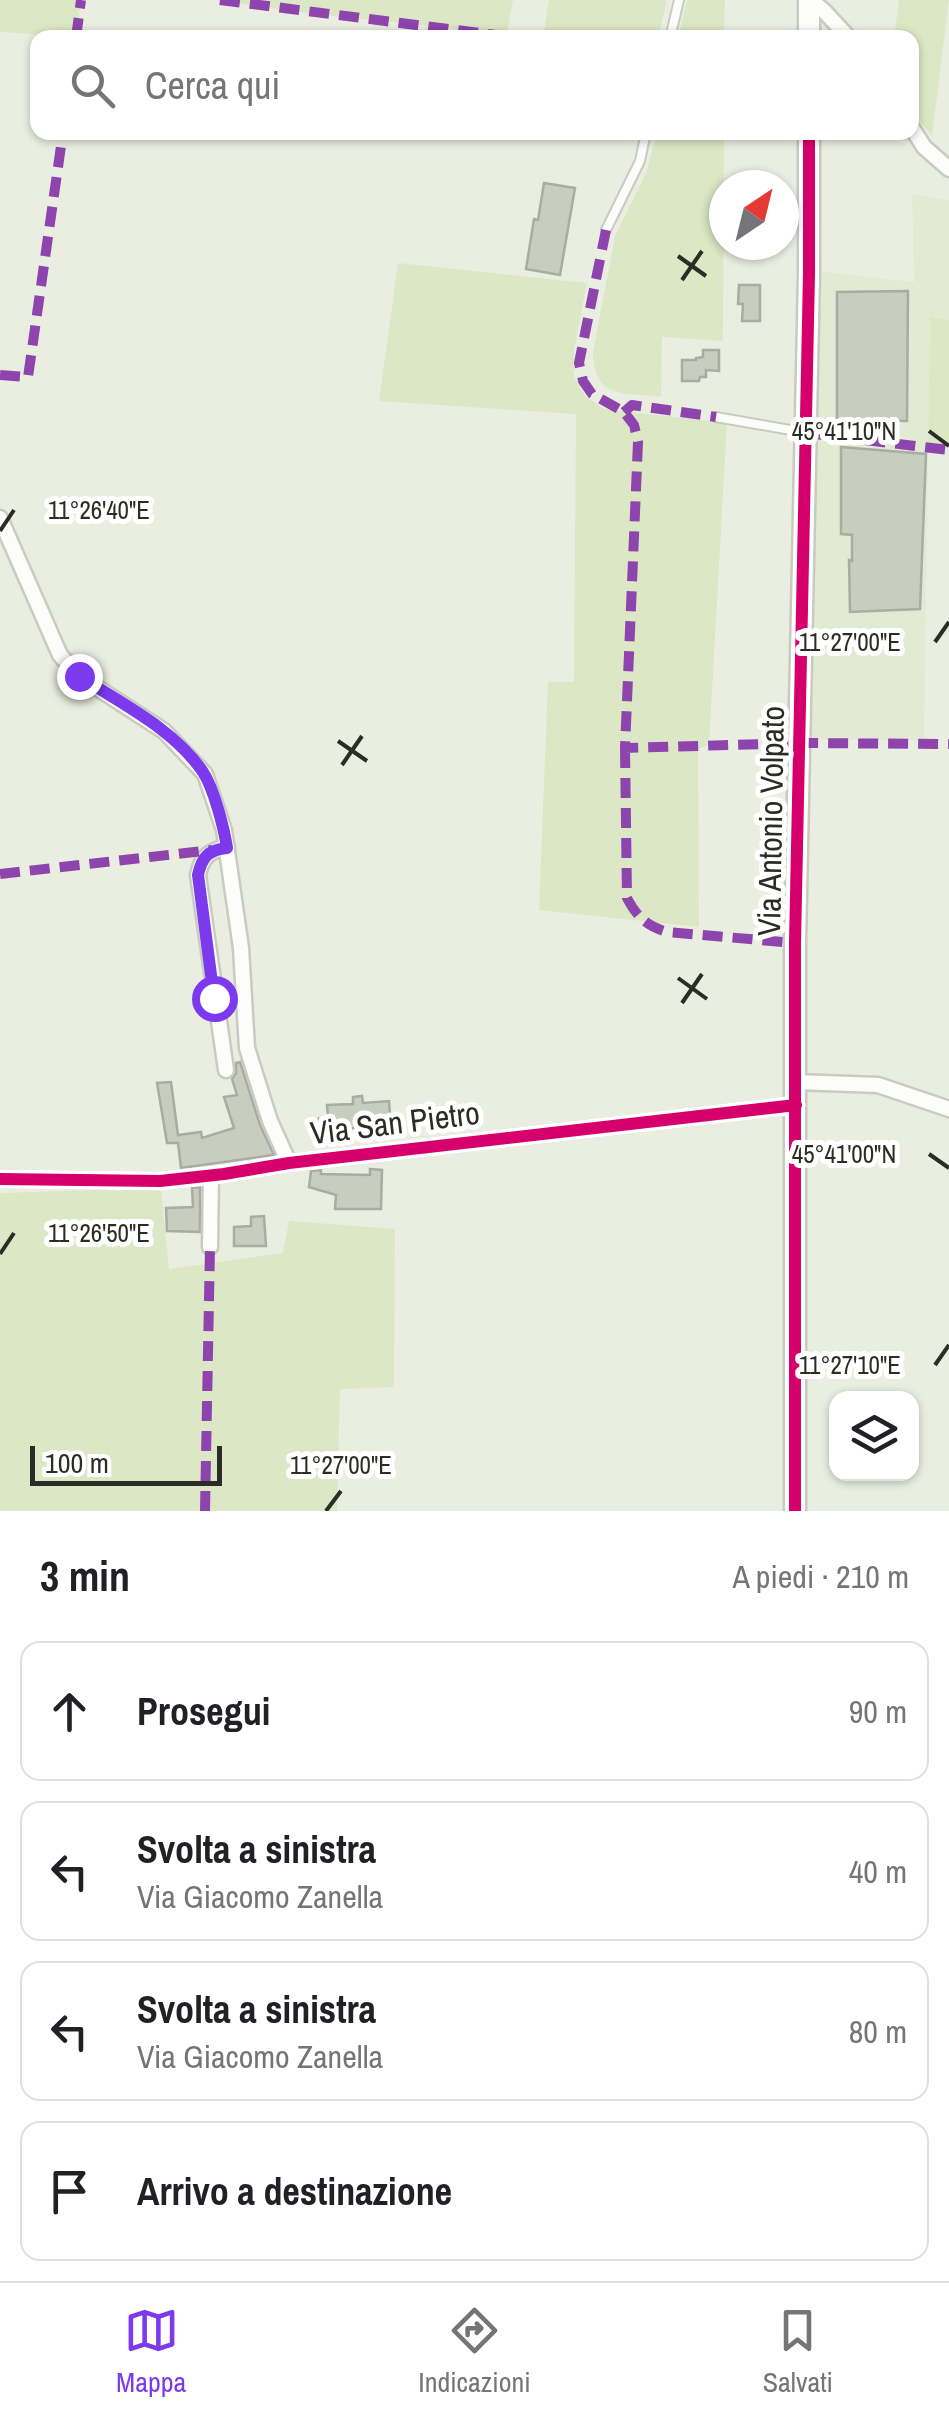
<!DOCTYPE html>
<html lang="it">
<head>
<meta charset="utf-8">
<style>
	body { margin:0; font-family:"Archivo Narrow",sans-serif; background:#f2f2f2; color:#202124 }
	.controls { position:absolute; right:30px; bottom:30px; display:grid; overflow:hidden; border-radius:20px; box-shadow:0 2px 8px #0004 }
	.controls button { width:90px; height:90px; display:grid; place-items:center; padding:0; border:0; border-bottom:2px solid #e0e0e0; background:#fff; color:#202124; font:50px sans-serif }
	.compass { position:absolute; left:709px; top:170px; width:90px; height:90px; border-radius:50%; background:#fff; box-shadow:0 2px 8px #0004; rotate:35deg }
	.scale { position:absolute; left:30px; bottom:25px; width:192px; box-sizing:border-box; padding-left:10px; border:5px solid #2a2d25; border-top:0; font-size:28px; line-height:35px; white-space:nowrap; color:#2a2d25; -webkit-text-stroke:8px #fff; paint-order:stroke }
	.stop { position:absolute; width:30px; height:30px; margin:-22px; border:8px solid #7c3aed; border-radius:50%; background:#fff }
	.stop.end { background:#7c3aed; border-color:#fff; box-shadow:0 2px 10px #0008 }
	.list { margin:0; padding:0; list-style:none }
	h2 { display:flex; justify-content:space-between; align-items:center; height:130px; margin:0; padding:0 40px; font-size:42px }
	h2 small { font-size:32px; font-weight:400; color:#757577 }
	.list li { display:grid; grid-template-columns:65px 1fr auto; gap:30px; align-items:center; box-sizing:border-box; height:140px; margin:0 20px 20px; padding:0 20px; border:2px solid #e0e0e0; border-radius:20px }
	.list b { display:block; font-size:38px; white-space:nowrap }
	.list p { margin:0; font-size:32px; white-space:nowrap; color:#757577 }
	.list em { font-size:32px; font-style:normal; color:#757577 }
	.icon { flex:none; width:55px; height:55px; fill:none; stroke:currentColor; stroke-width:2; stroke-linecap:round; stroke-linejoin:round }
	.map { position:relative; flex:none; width:949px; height:1511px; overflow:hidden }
	.search { position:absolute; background:#fff; box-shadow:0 2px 8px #0004; left:30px; right:30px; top:30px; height:110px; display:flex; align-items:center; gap:25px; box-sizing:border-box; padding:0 35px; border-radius:20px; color:#757577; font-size:38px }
	.sheet { height:770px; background:#fff }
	nav { display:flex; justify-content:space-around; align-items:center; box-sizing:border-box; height:140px; border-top:2px solid #e0e0e0; background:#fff; font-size:28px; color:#757577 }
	nav a { display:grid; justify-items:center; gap:5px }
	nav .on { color:#7c3aed }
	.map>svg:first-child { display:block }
	.built { fill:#e3ead4 }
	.green { fill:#dce7c5 }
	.building { fill:#c8cdbe; stroke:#a9aca2; stroke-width:2.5 }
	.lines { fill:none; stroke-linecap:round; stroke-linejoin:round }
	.lane-casing { stroke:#c8cbc1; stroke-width:12 }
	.street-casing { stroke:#c8cbc1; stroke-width:19 }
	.secondary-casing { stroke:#c8cbc1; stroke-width:25 }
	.lane { stroke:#fcfcfa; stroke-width:8 }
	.street { stroke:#fcfcfa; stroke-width:14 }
	.secondary { stroke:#fcfcfa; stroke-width:20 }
	.quiet { stroke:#8e44ad; stroke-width:10; stroke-dasharray:20 10; stroke-linecap:butt }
	.cycleway-casing { stroke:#fff; stroke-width:19 }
	.cycleway { stroke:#d6006c; stroke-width:12 }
	.route { stroke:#7c3aed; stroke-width:12 }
	.ticks { fill:none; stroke:#2a2d25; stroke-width:4 }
	.labels { text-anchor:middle; stroke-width:10; stroke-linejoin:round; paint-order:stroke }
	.street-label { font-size:32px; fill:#2a2d25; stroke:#fff }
	.ticks-label { font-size:25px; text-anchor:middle; fill:#2a2d25; stroke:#fff; stroke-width:10; stroke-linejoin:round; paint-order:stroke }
</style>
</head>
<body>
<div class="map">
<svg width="949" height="1511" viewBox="0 0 949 1511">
	<rect width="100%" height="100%" fill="#eaeee1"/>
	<path class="built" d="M 912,194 L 949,200 L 949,320 L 930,318 L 924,740 L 810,739 L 816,271 L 914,282 Z"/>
	<path class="green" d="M 0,0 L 81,0 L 76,37 L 0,32 Z
		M 212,0 L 513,0 L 507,34 L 314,14 Z
		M 549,0 L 667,0 L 658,37 L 543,37 Z
		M 687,0 L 725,0 L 724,37 L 678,37 Z
		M 899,0 L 949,0 L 932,136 L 912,111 L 912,38 L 894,37 Z
		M 657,133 L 724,133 L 723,341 L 662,337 L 661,397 C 623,392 594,400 593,352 L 615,236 L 646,173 Z
		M 398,263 L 587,283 L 574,350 L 574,377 L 585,396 L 604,409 L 727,423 L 709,745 L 698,749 L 699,927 L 539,910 L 548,682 L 574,682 L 576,414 L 379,401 Z
		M 930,317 L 949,320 L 949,447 L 928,444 Z
		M 161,1188 L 169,1269 L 283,1253 L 289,1221 L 395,1229 L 394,1387 L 340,1389 L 337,1511 L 0,1511 L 0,1193 Z"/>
	<path class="building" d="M 544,183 L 575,188 L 560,275 L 526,269 L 534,219 L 538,220 Z
		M 739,285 L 760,285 L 760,321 L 742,321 L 743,304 L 738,304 Z
		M 908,291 L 907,421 L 837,420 L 837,292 Z
		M 703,350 L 719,350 L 719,371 L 706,370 L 706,377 L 700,377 L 699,381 L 682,381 L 682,360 L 696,360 L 696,358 L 703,357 Z
		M 841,447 L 926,454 L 920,609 L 850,612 L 849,560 L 852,561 L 852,535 L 841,534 Z
		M 240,1062 L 260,1125 L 274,1155 L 181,1168 L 178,1143 L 167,1143 L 157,1083 L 171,1082 L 178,1135 L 201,1132 L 202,1138 L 234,1128 L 224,1097 L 237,1095 L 232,1079 L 236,1073 L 236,1063 Z
		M 362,1096 L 363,1103 L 389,1101 L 391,1127 L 365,1128 L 365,1130 L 356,1131 L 355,1128 L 320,1130 L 319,1118 L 328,1117 L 327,1105 L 353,1104 L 353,1097 Z
		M 370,1169 L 382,1170 L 381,1209 L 335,1209 L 336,1195 L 309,1187 L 311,1171 L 321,1170 L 321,1174 L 370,1175 Z
		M 200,1187 L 200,1232 L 167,1231 L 166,1208 L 193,1207 L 192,1188 Z
		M 264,1216 L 266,1246 L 234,1246 L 234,1227 L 251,1226 L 251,1217 Z"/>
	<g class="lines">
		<defs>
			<path id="lane" d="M 670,38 L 679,0
				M 606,230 L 640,161 L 646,132
				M 716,417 L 802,432"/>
			<path id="street" d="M 811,0 L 824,11 L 849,38
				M 912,128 L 924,147 L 949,169
				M 0,518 L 60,655 L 79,676 L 164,731 L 205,774 L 224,830 L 241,948 L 247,1048 L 270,1121 L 289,1163
				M 226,1070 L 198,875 C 202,856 209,851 227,847
				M 796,1082 L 878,1085 L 949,1109
				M 0,1179 L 160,1181 L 224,1174 L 289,1163 L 796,1105
				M 210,1247 L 211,1175"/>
			<path id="secondary" d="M 809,0 L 809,38
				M 795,1511 L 795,943 L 809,274 L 809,132"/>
		</defs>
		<use href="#lane" class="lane-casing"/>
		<use href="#street" class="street-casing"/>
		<use href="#secondary" class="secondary-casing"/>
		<use href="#lane" class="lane"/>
		<use href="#street" class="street"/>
		<use href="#secondary" class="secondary"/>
		<path class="quiet" d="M 220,0 L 519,38
			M 76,38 L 81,0
			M 606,230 L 579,363 L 583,381 L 592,394 L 624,412 L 634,425 L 638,442 L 625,748 L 800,743 L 949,744
			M 0,375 L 28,377 L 63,132
			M 624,412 L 632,405 L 716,417
			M 806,433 L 949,450
			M 625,748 L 627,898 C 637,917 647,926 667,932 L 795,943
			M 0,874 L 212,850
			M 205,1511 L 210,1247"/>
		<defs>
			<path id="cycleway" d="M 0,1179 L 160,1181 L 224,1174 L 289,1163 L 796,1105
				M 795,1511 L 795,943 L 809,274 L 809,132"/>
		</defs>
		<use href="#cycleway" class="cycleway-casing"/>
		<use href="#cycleway" class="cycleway"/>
	</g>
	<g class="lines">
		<path class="route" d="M 79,676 C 122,704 174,729 203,772 C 214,789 224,828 227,848 C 209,850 202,856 198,875 L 214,998"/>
	</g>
	<path class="ticks" d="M 678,256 L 706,276M 682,280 L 702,251M 929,431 L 949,446M 0,531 L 14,510M 935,642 L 949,622M 338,741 L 367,761M 342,765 L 362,736M 678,978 L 707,999M 682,1003 L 702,974M 929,1154 L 949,1168M 0,1254 L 14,1233M 935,1365 L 949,1345M 326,1511 L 341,1491"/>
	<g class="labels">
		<g class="street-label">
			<text transform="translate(771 821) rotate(-89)" y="11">Via Antonio Volpato</text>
			<text transform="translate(395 1123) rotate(-7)" y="11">Via San Pietro</text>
		</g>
	</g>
	<g class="ticks-label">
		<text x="844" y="440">45°41'10"N</text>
		<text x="99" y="519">11°26'40"E</text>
		<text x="850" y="651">11°27'00"E</text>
		<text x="844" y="1163">45°41'00"N</text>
		<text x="99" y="1242">11°26'50"E</text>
		<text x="850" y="1374">11°27'10"E</text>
		<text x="341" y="1474">11°27'00"E</text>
	</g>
</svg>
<div class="controls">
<button><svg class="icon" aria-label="layers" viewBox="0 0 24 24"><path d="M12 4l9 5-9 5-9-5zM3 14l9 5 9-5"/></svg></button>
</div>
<svg class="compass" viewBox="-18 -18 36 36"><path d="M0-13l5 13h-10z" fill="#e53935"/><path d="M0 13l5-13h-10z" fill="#757577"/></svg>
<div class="scale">100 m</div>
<div class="stop" style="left:214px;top:998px"></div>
<div class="stop end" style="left:79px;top:676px"></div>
<div class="search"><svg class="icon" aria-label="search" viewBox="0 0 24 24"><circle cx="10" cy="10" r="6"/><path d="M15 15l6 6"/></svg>Cerca qui</div>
</div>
<section class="sheet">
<h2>3 min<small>A piedi · 210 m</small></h2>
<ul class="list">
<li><svg class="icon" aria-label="ahead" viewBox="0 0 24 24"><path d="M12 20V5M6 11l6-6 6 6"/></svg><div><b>Prosegui</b></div><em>90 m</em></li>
<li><svg class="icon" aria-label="left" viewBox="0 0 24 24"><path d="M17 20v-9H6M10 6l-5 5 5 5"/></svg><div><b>Svolta a sinistra</b><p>Via Giacomo Zanella</p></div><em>40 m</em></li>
<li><svg class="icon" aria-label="left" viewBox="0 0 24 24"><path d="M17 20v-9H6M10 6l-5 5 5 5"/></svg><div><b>Svolta a sinistra</b><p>Via Giacomo Zanella</p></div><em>80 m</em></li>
<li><svg class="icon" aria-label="arrive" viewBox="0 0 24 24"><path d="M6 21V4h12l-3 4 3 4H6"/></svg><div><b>Arrivo a destinazione</b></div></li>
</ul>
</section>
<nav>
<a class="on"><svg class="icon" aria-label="map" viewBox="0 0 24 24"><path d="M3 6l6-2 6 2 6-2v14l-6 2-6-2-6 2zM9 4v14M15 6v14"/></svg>Mappa</a>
<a><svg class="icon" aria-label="directions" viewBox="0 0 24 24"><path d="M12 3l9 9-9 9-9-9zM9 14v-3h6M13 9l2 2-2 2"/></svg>Indicazioni</a>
<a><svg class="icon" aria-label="saved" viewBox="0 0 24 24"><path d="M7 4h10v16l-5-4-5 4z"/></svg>Salvati</a>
</nav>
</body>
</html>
